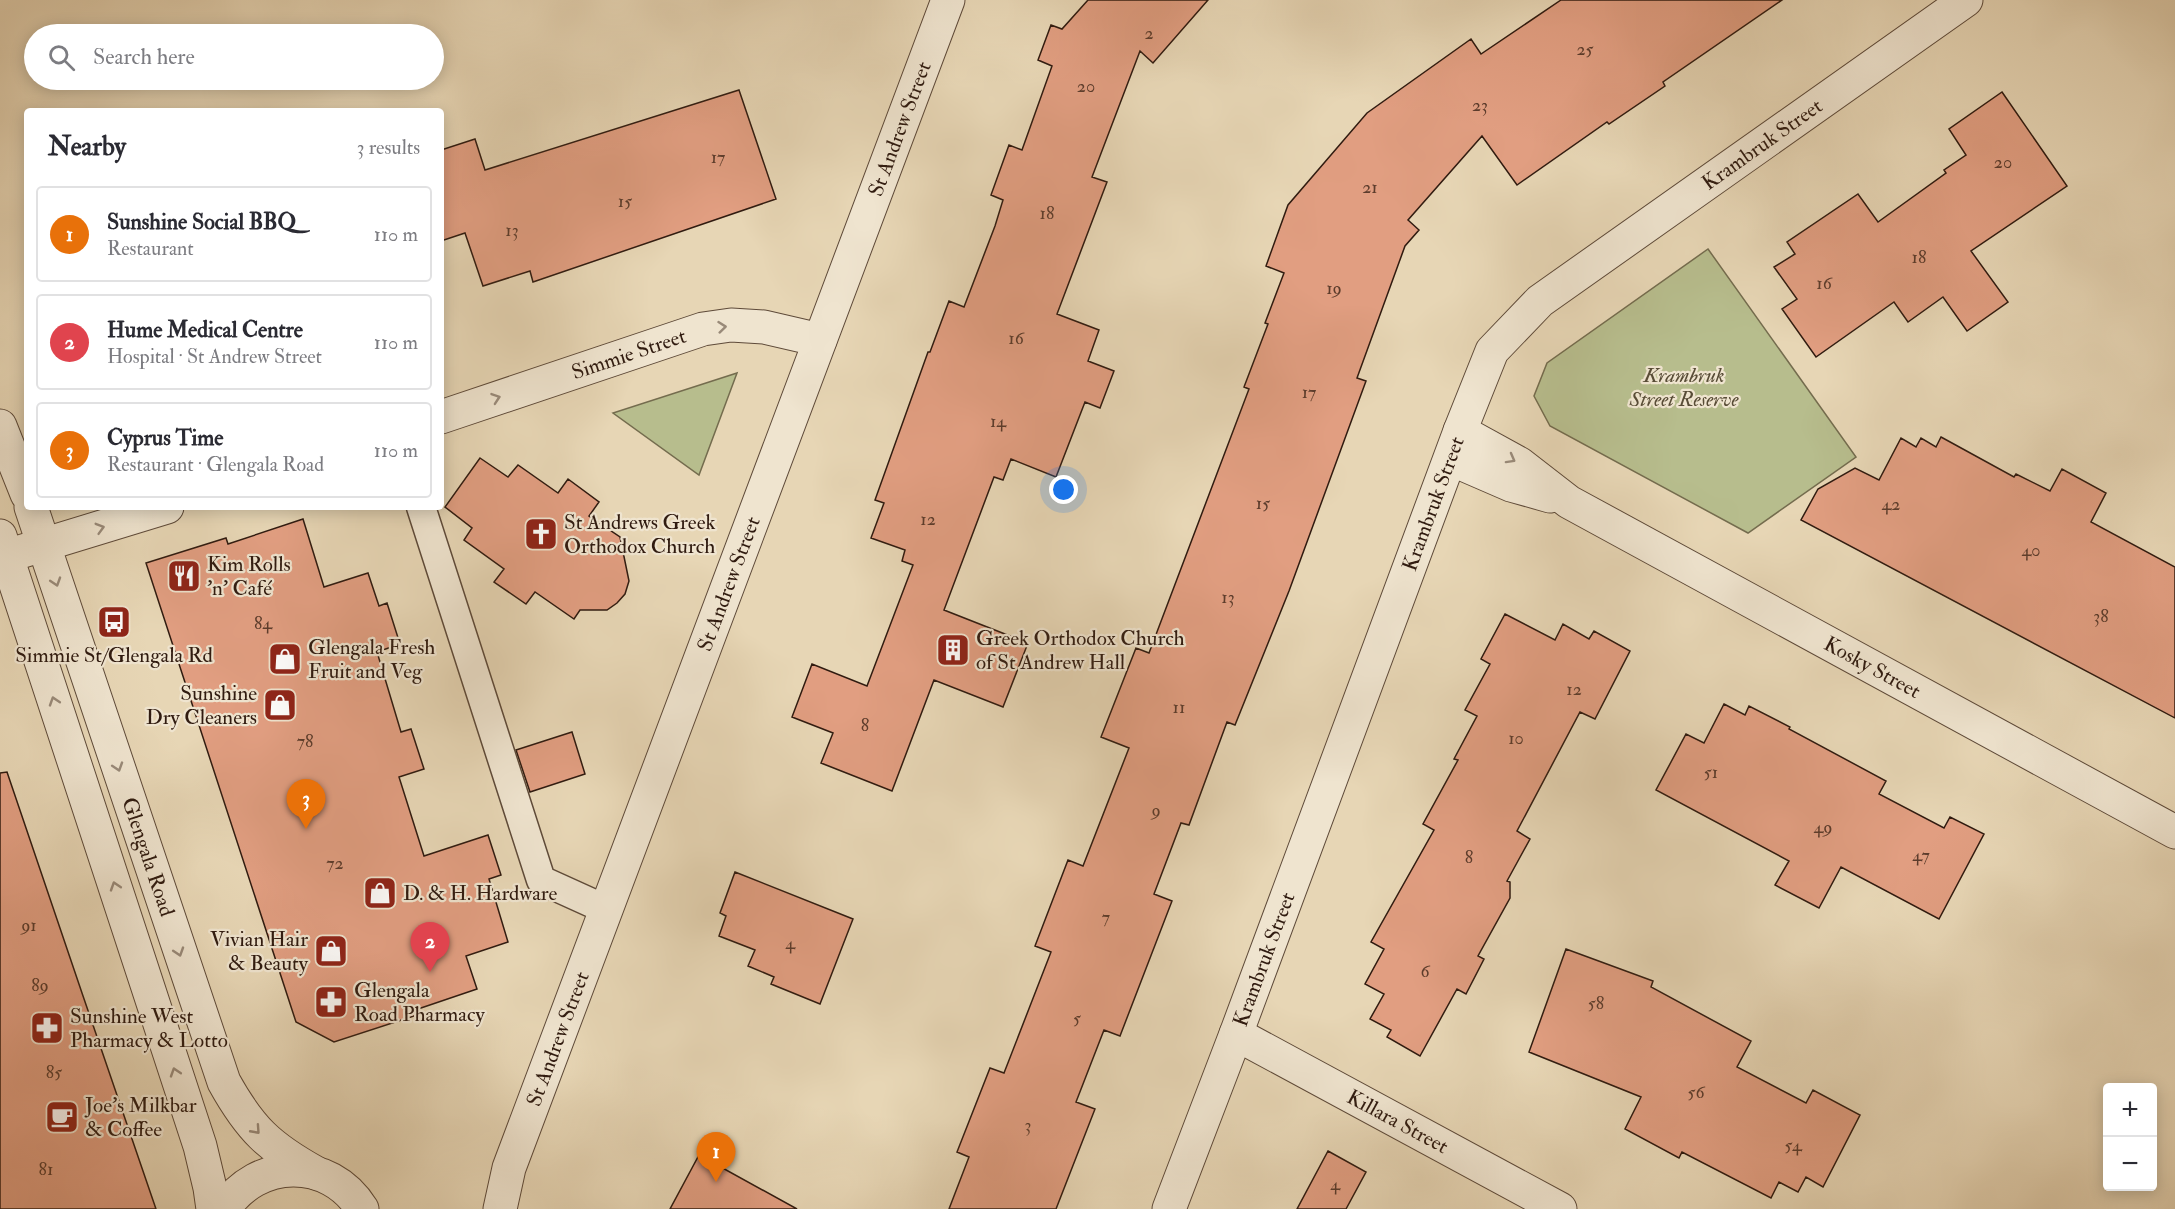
<!DOCTYPE html>
<html lang="en">
<head>
<meta charset="utf-8">
<style>
	body { margin:0; font-family:"IM FELL Double Pica",serif; background:#f2f2f3; color:#2b2b33 }
	.controls { position:absolute; right:18px; bottom:18px; display:grid; overflow:hidden; border-radius:6px; box-shadow:0 3px 15px #0003 }
	.controls button { width:54px; height:54px; display:grid; place-items:center; padding:0; border:0; border-bottom:2px solid #e1e1e2; background:#fff; color:#2b2b33; font:30px sans-serif }
	.you { position:absolute; left:1064px; top:490px; width:21px; height:21px; margin:-15px; border:4px solid #fff; border-radius:50%; background:#1a73e8; box-shadow:0 0 0 9px #1a73e833 }
	.badge { display:grid; place-items:center; width:39px; height:39px; border-radius:50%; background:#d93025; color:#fff; font-size:20px; font-weight:700 }
	.pin { position:absolute; translate:-50% -50px; filter:drop-shadow(0 2px 3px #0008) }
	.pin::after { content:''; position:absolute; top:32px; width:21px; height:18px; background:inherit; clip-path:polygon(0 0,100% 0,50% 100%) }
	.list { margin:0; padding:0; list-style:none }
	h2 { display:flex; justify-content:space-between; align-items:center; height:78px; margin:0; padding:0 24px; font-size:26px }
	h2 small { font-size:20px; font-weight:400; color:#7c7c81 }
	.list li { display:grid; grid-template-columns:39px 1fr auto; gap:18px; align-items:center; box-sizing:border-box; height:96px; margin:0 12px 12px; padding:0 12px; border:2px solid #e1e1e2; border-radius:6px }
	.list b { display:block; font-size:22px; white-space:nowrap }
	.list p { margin:0; font-size:20px; white-space:nowrap; color:#7c7c81 }
	.list em { font-size:20px; font-style:normal; color:#7c7c81 }
	.icon { flex:none; width:33px; height:33px; fill:none; stroke:currentColor; stroke-width:2; stroke-linecap:round; stroke-linejoin:round }
	.map { position:relative; flex:none; width:2175px; height:1209px; overflow:hidden }
	.search { position:absolute; background:#fff; box-shadow:0 3px 15px #0003; left:24px; top:24px; width:420px; height:66px; display:flex; align-items:center; gap:15px; box-sizing:border-box; padding:0 21px; border-radius:33px; color:#7c7c81; font-size:22px }
	.panel { position:absolute; background:#fff; box-shadow:0 3px 15px #0003; left:24px; top:108px; width:420px; height:402px; border-radius:6px }
	.map>svg:first-child { display:block }
	.green { fill:#b7bd8d; stroke:#746c4e; stroke-width:1.5 }
	.building { fill:#e19e81; stroke:#301b10; stroke-width:1.5 }
	.lines { fill:none; stroke-linecap:round; stroke-linejoin:round }
	.service-casing { stroke:#5e4a39; stroke-width:31 }
	.minor-casing { stroke:#5e4a39; stroke-width:35 }
	.tertiary-casing { stroke:#5e4a39; stroke-width:35 }
	.service { stroke:#efe4cf; stroke-width:28 }
	.minor { stroke:#efe4cf; stroke-width:33 }
	.tertiary { stroke:#efe4cf; stroke-width:33 }
	.oneway { stroke:#998a79 }
	.labels { text-anchor:middle; stroke-width:4.5; stroke-linejoin:round; paint-order:stroke }
	.number-label { font-size:18px; fill:#5c3c2c }
	.street-label { font-size:21px; fill:#301b10; stroke:#efe4cf }
	.park-label { font-size:21px; font-style:italic; fill:#584c36; stroke:#efe4cf }
	.poi-label { font-size:21px; fill:#301b10; stroke:#efe4cf; text-anchor:start }
</style>
</head>
<body>
<div class="map">
<svg width="2175" height="1209" viewBox="0 0 2175 1209">
	<rect width="100%" height="100%" fill="#e7d6b5"/>
	<filter id="stains"><feTurbulence type="fractalNoise" baseFrequency=".00333" numOctaves="4"/><feColorMatrix values="0 0 0 0 .2 0 0 0 0 .09 0 0 0 0 .02 0 0 0 .5 -.17"/></filter>
	<radialGradient id="worn" r=".72"><stop offset=".6" stop-color="#630" stop-opacity="0"/><stop offset="1" stop-color="#630" stop-opacity=".3"/></radialGradient>
	<path class="green" d="M 1708,249 L 1856,457 L 1748,533 L 1550,426 L 1534,396 L 1547,363 Z
		M 737,373 L 699,475 L 613,413 Z"/>
	<path class="building" d="M 1088,0 L 1208,0 L 1153,63 L 1140,51 L 1092,177 L 1107,182 L 1057,314 L 1099,330 L 1088,361 L 1114,371 L 1100,408 L 1085,402 L 1056,477 L 1011,459 L 1003,480 L 994,477 L 944,610 L 1028,643 L 1003,707 L 934,680 L 892,791 L 821,763 L 833,733 L 792,717 L 812,664 L 867,686 L 913,565 L 902,561 L 905,550 L 871,538 L 884,503 L 875,500 L 928,352 L 930,352 L 949,301 L 964,307 L 995,226 L 1003,200 L 991,195 L 1009,145 L 1022,150 L 1052,66 L 1038,60 L 1051,25 L 1062,29 Z
		M 1561,0 L 1782,0 L 1663,82 L 1665,86 L 1609,124 L 1607,122 L 1517,185 L 1482,136 L 1408,220 L 1419,230 L 1405,246 L 1357,378 L 1366,381 L 1289,591 L 1235,725 L 1227,722 L 1189,825 L 1181,823 L 1154,894 L 1172,901 L 1120,1036 L 1104,1030 L 1076,1102 L 1095,1109 L 1056,1209 L 949,1209 L 969,1157 L 957,1152 L 990,1068 L 1004,1073 L 1051,952 L 1035,946 L 1068,860 L 1083,866 L 1129,748 L 1101,737 L 1136,648 L 1149,653 L 1249,389 L 1244,387 L 1268,324 L 1265,323 L 1284,273 L 1266,266 L 1288,205 L 1367,113 L 1471,39 L 1481,54 Z
		M 739,90 L 776,199 L 533,282 L 530,271 L 483,286 L 465,233 L 441,241 L 441,150 L 475,139 L 485,170 Z
		M 2002,92 L 2067,186 L 1971,251 L 2008,302 L 1967,331 L 1943,297 L 1908,322 L 1894,302 L 1816,357 L 1782,309 L 1797,299 L 1774,267 L 1795,254 L 1787,242 L 1858,194 L 1878,222 L 1946,173 L 1944,170 L 1966,155 L 1949,129 Z
		M 1941,437 L 2014,477 L 2016,474 L 2050,491 L 2062,469 L 2106,493 L 2091,522 L 2175,567 L 2175,718 L 1801,520 L 1818,489 L 1855,468 L 1879,480 L 1901,438 L 1916,447 L 1921,438 L 1936,447 Z
		M 480,458 L 508,477 L 518,465 L 558,493 L 568,479 L 599,502 L 589,516 L 620,537 L 629,581 L 625,594 L 617,603 L 607,610 L 580,610 L 574,619 L 535,592 L 526,604 L 494,582 L 504,569 L 464,540 L 472,528 L 445,507 Z
		M 303,519 L 324,587 L 368,573 L 379,606 L 387,603 L 400,644 L 377,652 L 401,732 L 411,729 L 424,769 L 399,777 L 424,856 L 488,835 L 501,875 L 489,879 L 508,942 L 466,956 L 477,989 L 418,1009 L 420,1014 L 334,1042 L 296,1022 L 146,563 L 226,538 L 228,544 Z
		M 1505,614 L 1555,640 L 1563,624 L 1589,639 L 1594,631 L 1630,651 L 1595,719 L 1580,712 L 1517,831 L 1530,839 L 1507,881 L 1510,882 L 1510,898 L 1478,956 L 1484,959 L 1466,994 L 1457,989 L 1420,1056 L 1387,1037 L 1391,1030 L 1370,1019 L 1384,994 L 1365,984 L 1384,949 L 1371,942 L 1434,830 L 1423,824 L 1458,760 L 1454,759 L 1477,716 L 1465,710 L 1490,664 L 1481,659 Z
		M 1724,704 L 1745,715 L 1749,706 L 1790,727 L 1789,729 L 1886,781 L 1879,794 L 1944,828 L 1950,817 L 1984,834 L 1939,919 L 1841,867 L 1819,908 L 1775,885 L 1789,861 L 1656,790 L 1686,734 L 1704,743 Z
		M 572,732 L 585,774 L 530,792 L 516,750 Z
		M 7,772 L 82,993 L 156,1209 L 0,1209 L 0,773 Z
		M 735,872 L 853,919 L 820,1004 L 771,984 L 774,977 L 748,966 L 755,950 L 719,936 L 726,916 L 720,913 Z
		M 1566,949 L 1653,981 L 1651,987 L 1751,1041 L 1737,1067 L 1806,1103 L 1813,1090 L 1860,1115 L 1823,1187 L 1806,1177 L 1798,1192 L 1779,1182 L 1771,1198 L 1682,1152 L 1679,1158 L 1625,1129 L 1641,1097 L 1529,1052 Z
		M 1328,1151 L 1366,1172 L 1346,1209 L 1297,1209 Z
		M 699,1155 L 797,1209 L 670,1209 Z"/>
	<g class="lines">
		<defs>
			<path id="service" d="M 421,507 L 541,880 L 605,909"/>
			<g id="minor">
				<path id="s1" d="M 441,417 L 703,329 L 731,325 L 764,327 L 820,340"/>
				<path id="s2" d="M 1460,431 L 1520,464 L 1569,502 L 2175,832"/>
				<path d="M 1451,459 L 1511,485 L 1550,496"/>
				<path d="M 0,558 L 167,507"/>
				<path id="s3" d="M 1236,1034 L 1560,1209"/>
				<path id="s4" d="M 500,1209 L 509,1168 L 948,0"/>
				<path id="s5" d="M 1169,1209 L 1236,1034 L 1460,431 L 1492,351 L 1540,301 L 1966,0"/>
			</g>
			<g id="tertiary">
				<path d="M 0,426 L 27,494"/>
				<path id="s6" d="M 31,507 L 224,1082 C 250,1129 269,1147 316,1173"/>
				<path d="M 0,536 L 200,1146 L 210,1188 L 213,1209"/>
				<path d="M 224,1209 C 257,1158 329,1156 362,1209"/>
			</g>
		</defs>
		<use href="#service" class="service-casing"/>
		<use href="#minor" class="minor-casing"/>
		<use href="#tertiary" class="tertiary-casing"/>
		<use href="#service" class="service"/>
		<use href="#minor" class="minor"/>
		<use href="#tertiary" class="tertiary"/>
	</g>
	<defs><path id="oneway-chevron" d="M-2-3.5L2.5 0L-2 3.5" fill="none" stroke-width="1.6" stroke-linecap="round" stroke-linejoin="round" transform="scale(1.5)"/></defs>
	<g class="oneway">
		<use href="#oneway-chevron" transform="translate(722 327) rotate(-6)"/>
		<use href="#oneway-chevron" transform="translate(496 398) rotate(-19)"/>
		<use href="#oneway-chevron" transform="translate(1511 459) rotate(29)"/>
		<use href="#oneway-chevron" transform="translate(100 528) rotate(-16)"/>
		<use href="#oneway-chevron" transform="translate(56 582) rotate(72)"/>
		<use href="#oneway-chevron" transform="translate(54 701) rotate(-108)"/>
		<use href="#oneway-chevron" transform="translate(118 767) rotate(72)"/>
		<use href="#oneway-chevron" transform="translate(115 886) rotate(-108)"/>
		<use href="#oneway-chevron" transform="translate(179 952) rotate(72)"/>
		<use href="#oneway-chevron" transform="translate(175 1072) rotate(-108)"/>
		<use href="#oneway-chevron" transform="translate(256 1130) rotate(48)"/>
	</g>
	<defs>
		<symbol id="church-square" viewBox="-11 -11 22 22"><rect x="-9" y="-9" width="18" height="18" rx="4" fill="#8f2418" stroke="#efe4cf"/><path d="M-1.2-6h2.4v3.5h3.3v2.4h-3.3V6h-2.4V-.1h-3.3v-2.4h3.3Z" fill="#fff"/></symbol>
		<symbol id="restaurant-square" viewBox="-11 -11 22 22"><rect x="-9" y="-9" width="18" height="18" rx="4" fill="#8f2418" stroke="#efe4cf"/><path d="M-5-6h1v4h1v-4h1v4h1v-4h1v5L-1.5 .5V6h-2V.5L-5-1ZM5-6V6H3V1.5H1.5Q1.5-4 5-6Z" fill="#fff"/></symbol>
		<symbol id="bus-square" viewBox="-11 -11 22 22"><rect x="-9" y="-9" width="18" height="18" rx="4" fill="#8f2418" stroke="#efe4cf"/><path d="M-5-6H5V4H4V6H2V4H-2V6H-4V4H-5ZM-3.5-4V0h7V-4ZM-3.5 1.2v1.5H-2V1.2ZM2 1.2v1.5H3.5V1.2Z" fill="#fff"/></symbol>
		<symbol id="building-square" viewBox="-11 -11 22 22"><rect x="-9" y="-9" width="18" height="18" rx="4" fill="#8f2418" stroke="#efe4cf"/><path d="M-4-6H4V6H1V3H-1V6H-4ZM-2.5-4.3h1.7v1.8h-1.7ZM.8-4.3h1.7v1.8H.8ZM-2.5-1h1.7V.8h-1.7ZM.8-1h1.7V.8H.8Z" fill="#fff"/></symbol>
		<symbol id="shop-square" viewBox="-11 -11 22 22"><rect x="-9" y="-9" width="18" height="18" rx="4" fill="#8f2418" stroke="#efe4cf"/><path d="M-5-2.5h2.3a2.7 3.5 0 0 1 5.4 0H5L5.5 6h-11ZM-1.5-2.5h3a1.5 2.3 0 0 0-3 0Z" fill="#fff"/></symbol>
		<symbol id="pharmacy-square" viewBox="-11 -11 22 22"><rect x="-9" y="-9" width="18" height="18" rx="4" fill="#8f2418" stroke="#efe4cf"/><path d="M-2-6h4v4h4v4h-4v4h-4v-4h-4v-4h4Z" fill="#fff"/></symbol>
		<symbol id="cafe-square" viewBox="-11 -11 22 22"><rect x="-9" y="-9" width="18" height="18" rx="4" fill="#8f2418" stroke="#efe4cf"/><path d="M-5.5-4.5H6V0H3Q3 3.5 0 3.5H-2.5Q-5.5 3.5-5.5 0ZM3-3.2v2h1.7v-2ZM-6 4.5H4V6H-6Z" fill="#fff"/></symbol>
	</defs>
	<g fill-rule="evenodd">
		<use href="#church-square" x="522" y="515" width="38" height="38"/>
		<use href="#restaurant-square" x="165" y="557" width="38" height="38"/>
		<use href="#bus-square" x="95" y="603" width="38" height="38"/>
		<use href="#building-square" x="934" y="631" width="38" height="38"/>
		<use href="#shop-square" x="266" y="640" width="38" height="38"/>
		<use href="#shop-square" x="261" y="686" width="38" height="38"/>
		<use href="#shop-square" x="361" y="874" width="38" height="38"/>
		<use href="#shop-square" x="312" y="932" width="38" height="38"/>
		<use href="#pharmacy-square" x="312" y="983" width="38" height="38"/>
		<use href="#pharmacy-square" x="28" y="1009" width="38" height="38"/>
		<use href="#cafe-square" x="43" y="1098" width="38" height="38"/>
	</g>
	<g class="labels">
		<g class="number-label">
			<text x="1149" y="39">2</text>
			<text x="1585" y="55">25</text>
			<text x="1086" y="92">20</text>
			<text x="1480" y="111">23</text>
			<text x="718" y="163">17</text>
			<text x="2003" y="168">20</text>
			<text x="1370" y="193">21</text>
			<text x="625" y="207">15</text>
			<text x="1047" y="219">18</text>
			<text x="512" y="236">13</text>
			<text x="1919" y="263">18</text>
			<text x="1824" y="289">16</text>
			<text x="1334" y="294">19</text>
			<text x="1016" y="344">16</text>
			<text x="1309" y="398">17</text>
			<text x="998" y="427">14</text>
			<text x="1263" y="509">15</text>
			<text x="1891" y="510">42</text>
			<text x="928" y="525">12</text>
			<text x="2031" y="556">40</text>
			<text x="1228" y="603">13</text>
			<text x="2101" y="622">38</text>
			<text x="263" y="629">84</text>
			<text x="1574" y="695">12</text>
			<text x="1179" y="713">11</text>
			<text x="865" y="731">8</text>
			<text x="1516" y="744">10</text>
			<text x="305" y="747">78</text>
			<text x="1711" y="778">51</text>
			<text x="1156" y="816">9</text>
			<text x="1823" y="833">49</text>
			<text x="1921" y="861">47</text>
			<text x="1469" y="863">8</text>
			<text x="335" y="869">72</text>
			<text x="1106" y="923">7</text>
			<text x="29" y="931">91</text>
			<text x="790" y="949">4</text>
			<text x="1425" y="977">6</text>
			<text x="40" y="991">89</text>
			<text x="1596" y="1009">58</text>
			<text x="1077" y="1024">5</text>
			<text x="54" y="1078">85</text>
			<text x="1696" y="1098">56</text>
			<text x="1028" y="1131">3</text>
			<text x="1793" y="1151">54</text>
			<text x="46" y="1175">81</text>
			<text x="1335" y="1190">4</text>
		</g>
		<g class="street-label">
			<text dy="7" stroke="none"><textPath href="#s4" startOffset="1152">St Andrew Street</textPath></text>
			<text dy="7" stroke="none"><textPath href="#s5" startOffset="1258">Krambruk Street</textPath></text>
			<text dy="7" stroke="none"><textPath href="#s1" startOffset="198">Simmie Street</textPath></text>
			<text dy="7" stroke="none"><textPath href="#s5" startOffset="753">Krambruk Street</textPath></text>
			<text dy="7" stroke="none"><textPath href="#s4" startOffset="666">St Andrew Street</textPath></text>
			<text dy="7" stroke="none"><textPath href="#s2" startOffset="476">Kosky Street</textPath></text>
			<text dy="7" stroke="none"><textPath href="#s6" startOffset="369">Glengala Road</textPath></text>
			<text dy="7" stroke="none"><textPath href="#s5" startOffset="267">Krambruk Street</textPath></text>
			<text dy="7" stroke="none"><textPath href="#s4" startOffset="180">St Andrew Street</textPath></text>
			<text dy="7" stroke="none"><textPath href="#s3" startOffset="184">Killara Street</textPath></text>
		</g>
		<g class="park-label">
			<text x="1684" y="382">Krambruk<tspan x="1684" dy="24">Street Reserve</tspan></text>
		</g>
		<g class="poi-label">
			<text x="564" y="529">St Andrews Greek<tspan x="564" dy="24">Orthodox Church</tspan></text>
			<text x="207" y="571">Kim Rolls<tspan x="207" dy="24">'n' Café</tspan></text>
			<text x="976" y="645">Greek Orthodox Church<tspan x="976" dy="24">of St Andrew Hall</tspan></text>
			<text x="308" y="654">Glengala Fresh<tspan x="308" dy="24">Fruit and Veg</tspan></text>
			<text x="114" y="662" text-anchor="middle">Simmie St/Glengala Rd</text>
			<text x="257" y="700" text-anchor="end">Sunshine<tspan x="257" dy="24">Dry Cleaners</tspan></text>
			<text x="403" y="900">D. &amp; H. Hardware</text>
			<text x="308" y="946" text-anchor="end">Vivian Hair<tspan x="308" dy="24">&amp; Beauty</tspan></text>
			<text x="354" y="997">Glengala<tspan x="354" dy="24">Road Pharmacy</tspan></text>
			<text x="70" y="1023">Sunshine West<tspan x="70" dy="24">Pharmacy &amp; Lotto</tspan></text>
			<text x="85" y="1112">Joe's Milkbar<tspan x="85" dy="24">&amp; Coffee</tspan></text>
		</g>
	</g>
	<rect width="100%" height="100%" filter="url(#stains)"/>
	<rect width="100%" height="100%" fill="url(#worn)"/>
</svg>
<div class="controls">
<button>+</button>
<button>−</button>
</div>
<div class="you"></div>
<div class="pin badge" style="left:716px;top:1182px;background:#e8710a">1</div>
<div class="pin badge" style="left:430px;top:972px;background:#e0444e">2</div>
<div class="pin badge" style="left:306px;top:829px;background:#e8710a">3</div>
<div class="search"><svg class="icon" aria-label="search" viewBox="0 0 24 24"><circle cx="10" cy="10" r="6"/><path d="M15 15l6 6"/></svg>Search here</div>
<section class="panel">
<h2>Nearby<small>3 results</small></h2>
<ul class="list">
<li><span class="badge" style="background:#e8710a">1</span><div><b>Sunshine Social BBQ</b><p>Restaurant</p></div><em>110 m</em></li>
<li><span class="badge" style="background:#e0444e">2</span><div><b>Hume Medical Centre</b><p>Hospital · St Andrew Street</p></div><em>110 m</em></li>
<li><span class="badge" style="background:#e8710a">3</span><div><b>Cyprus Time</b><p>Restaurant · Glengala Road</p></div><em>110 m</em></li>
</ul>
</section>
</div>
</body>
</html>
